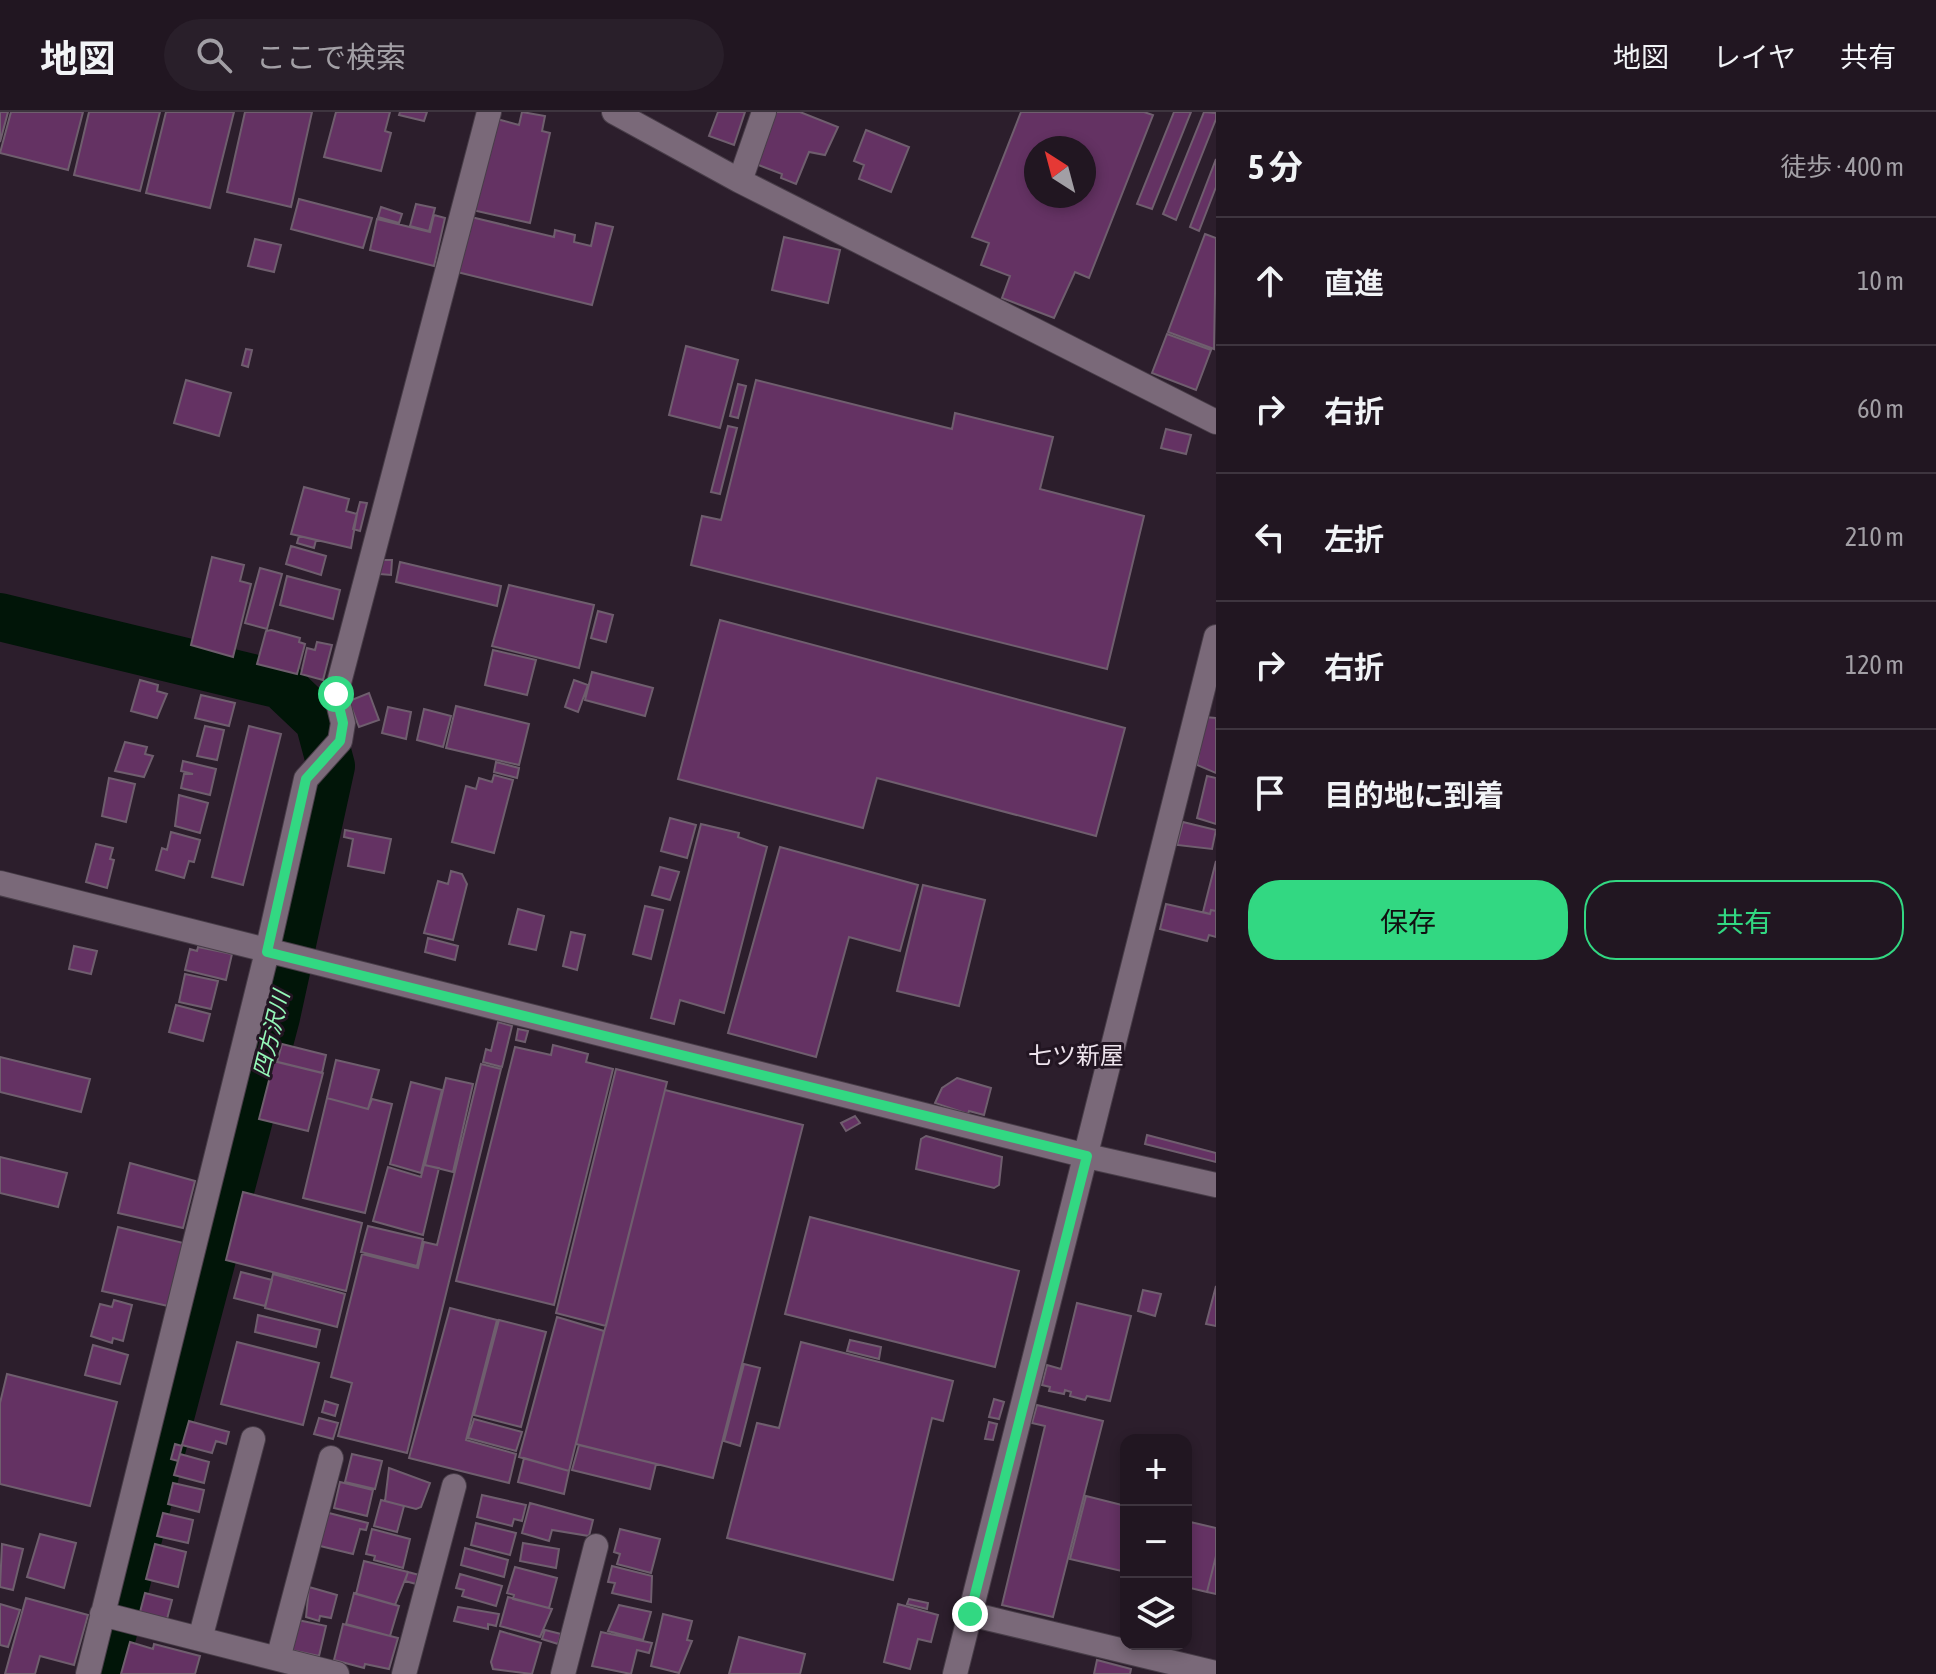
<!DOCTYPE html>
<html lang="ja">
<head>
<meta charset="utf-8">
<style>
	body { margin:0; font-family:"Asap Condensed","Noto Sans JP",sans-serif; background:#291f2a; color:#f1f3f6 }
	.controls { position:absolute; right:24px; bottom:24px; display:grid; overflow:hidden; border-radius:16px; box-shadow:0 4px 12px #0003 }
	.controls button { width:72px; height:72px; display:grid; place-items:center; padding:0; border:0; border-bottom:2px solid #3e353f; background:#211621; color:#f1f3f6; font:40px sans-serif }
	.compass { position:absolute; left:1024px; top:24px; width:72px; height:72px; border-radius:50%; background:#211621; box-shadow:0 4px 12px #0003; rotate:324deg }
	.stop { position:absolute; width:24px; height:24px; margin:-18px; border:6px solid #32d882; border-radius:50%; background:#fff }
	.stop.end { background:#32d882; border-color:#fff; box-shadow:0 2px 8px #0008 }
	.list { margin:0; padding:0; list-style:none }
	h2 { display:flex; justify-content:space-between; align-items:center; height:104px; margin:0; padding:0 32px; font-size:34px }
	h2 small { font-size:26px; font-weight:400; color:#a29fa5 }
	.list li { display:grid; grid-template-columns:52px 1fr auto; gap:24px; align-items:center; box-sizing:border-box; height:128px; padding:0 32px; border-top:2px solid #3e353f }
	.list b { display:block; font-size:30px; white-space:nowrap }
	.list em { font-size:26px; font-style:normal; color:#a29fa5 }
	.actions { display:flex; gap:16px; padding:24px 32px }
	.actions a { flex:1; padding:18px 0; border:2px solid #32d882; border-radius:32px; text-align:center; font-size:28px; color:#32d882 }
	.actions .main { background:#32d882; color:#111 }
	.icon { flex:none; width:44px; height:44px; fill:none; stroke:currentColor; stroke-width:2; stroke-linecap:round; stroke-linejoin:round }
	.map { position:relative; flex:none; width:1216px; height:1562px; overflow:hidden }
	header { display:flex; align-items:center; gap:48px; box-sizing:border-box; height:112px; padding:0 40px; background:#211621; border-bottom:2px solid #3e353f }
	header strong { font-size:38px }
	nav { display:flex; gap:44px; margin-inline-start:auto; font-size:28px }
	.search { width:560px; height:72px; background:#291f2a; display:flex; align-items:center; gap:20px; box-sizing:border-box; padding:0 28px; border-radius:44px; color:#a29fa5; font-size:30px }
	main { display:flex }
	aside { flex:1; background:#211621 }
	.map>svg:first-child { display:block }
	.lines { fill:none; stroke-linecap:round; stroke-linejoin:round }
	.river { stroke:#011508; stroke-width:48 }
	.building { fill:#643263; stroke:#6f5e6e; stroke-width:2; fill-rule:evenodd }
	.street-casing { stroke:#483d48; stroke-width:26 }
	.street { stroke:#7a6979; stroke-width:24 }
	.route { stroke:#32d882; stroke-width:10 }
	.labels { text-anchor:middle; stroke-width:6; stroke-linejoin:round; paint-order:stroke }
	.water-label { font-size:22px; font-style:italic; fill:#95f9b9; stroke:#221522 }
	.quarter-label { font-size:24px; fill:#eee4ed; stroke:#221522 }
</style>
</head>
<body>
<header>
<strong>地図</strong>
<div class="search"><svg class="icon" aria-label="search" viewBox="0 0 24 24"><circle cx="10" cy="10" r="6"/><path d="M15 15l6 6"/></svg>ここで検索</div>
<nav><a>地図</a><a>レイヤ</a><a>共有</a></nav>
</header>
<main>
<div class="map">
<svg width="1216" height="1562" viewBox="0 0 1216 1562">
	<rect width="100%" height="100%" fill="#2c1e2c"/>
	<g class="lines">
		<path class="river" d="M 0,505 L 281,573 L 319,609 L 331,654 L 276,905 L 102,1562"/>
	</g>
	<path class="building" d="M 0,0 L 8,0 L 0,30 Z
		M 11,0 L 83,0 L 68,58 L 0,41 Z
		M 89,0 L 160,0 L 140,79 L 74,63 Z
		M 166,0 L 234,0 L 210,96 L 146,81 Z
		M 245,0 L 312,0 L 291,95 L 227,80 Z
		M 336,0 L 390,0 L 385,19 L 391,21 L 381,59 L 324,45 Z
		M 400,0 L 427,0 L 424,9 L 399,3 Z
		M 522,0 L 545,4 L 542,19 L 550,21 L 530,111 L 468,97 L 497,7 L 519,13 Z
		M 718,0 L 745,0 L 734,33 L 709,24 Z
		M 767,0 L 800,0 L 838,15 L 825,43 L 809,40 L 796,72 L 781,66 L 782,62 L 748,49 Z
		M 1021,0 L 1144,0 L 1153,3 L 1089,166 L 1075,160 L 1054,206 L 1002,186 L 1010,164 L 981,153 L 989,131 L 972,125 ZM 1036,36 L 1084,36 L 1084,84 L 1036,84 Z
		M 1174,0 L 1191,0 L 1152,97 L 1137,92 Z
		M 1204,0 L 1216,1 L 1216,7 L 1176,108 L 1163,102 Z
		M 866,18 L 909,35 L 891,80 L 859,67 L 864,53 L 854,49 Z
		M 1216,47 L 1216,75 L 1199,119 L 1190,115 Z
		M 299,87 L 372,106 L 363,136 L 291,117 Z
		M 416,92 L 435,96 L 429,119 L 410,114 Z
		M 381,95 L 402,102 L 399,111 L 378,105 Z
		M 434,103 L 445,106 L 434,154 L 370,138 L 377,107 L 430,120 Z
		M 471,105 L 554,125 L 555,118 L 575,123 L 574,130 L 591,134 L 596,111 L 613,115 L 592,193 L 453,159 Z
		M 1205,122 L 1216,126 L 1214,237 L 1168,220 Z
		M 784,125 L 840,138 L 828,191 L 772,178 Z
		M 255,127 L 281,133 L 274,160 L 248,154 Z
		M 1167,222 L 1211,238 L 1196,278 L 1152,261 Z
		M 686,234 L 738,248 L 720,316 L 669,303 Z
		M 246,237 L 252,238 L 248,255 L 242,253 Z
		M 186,268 L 231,281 L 219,324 L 174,311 Z
		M 756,268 L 952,317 L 955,301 L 1053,325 L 1040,377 L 1144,404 L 1107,557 L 691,453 L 702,404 L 721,408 Z
		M 738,272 L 746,274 L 738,306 L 730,304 Z
		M 728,314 L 737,316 L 720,382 L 711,380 Z
		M 1166,317 L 1191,323 L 1186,342 L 1161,336 Z
		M 304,375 L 349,387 L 346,399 L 357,402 L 351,436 L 291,422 Z
		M 360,390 L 367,391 L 360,419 L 353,417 Z
		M 299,424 L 316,428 L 314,436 L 297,431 Z
		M 291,434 L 326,444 L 321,463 L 286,452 Z
		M 212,445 L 244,453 L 240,469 L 251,472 L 233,545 L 191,533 Z
		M 380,448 L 392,448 L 391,463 L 380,462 Z
		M 400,450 L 501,474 L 497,494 L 396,470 Z
		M 260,456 L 282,462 L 267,517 L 245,511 Z
		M 287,464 L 340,478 L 333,507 L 280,493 Z
		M 509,473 L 594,493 L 579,556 L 492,534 Z
		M 598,499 L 613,503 L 606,530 L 591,526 Z
		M 720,508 L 1125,616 L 1096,724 L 877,666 L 863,716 L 678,667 Z
		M 271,518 L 300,526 L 299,530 L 305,532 L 297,562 L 257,552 L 266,519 Z
		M 317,530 L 332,533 L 323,568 L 301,562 L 307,536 L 315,538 Z
		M 493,538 L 536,548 L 527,583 L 485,573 Z
		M 592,560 L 653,576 L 645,604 L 585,588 Z
		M 140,568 L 158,573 L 157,579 L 167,582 L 157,606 L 131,599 Z
		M 574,568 L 588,573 L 578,600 L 565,595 Z
		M 369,581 L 379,608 L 359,615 L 349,589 Z
		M 201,583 L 235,591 L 229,614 L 195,606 Z
		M 456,594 L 529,612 L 519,653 L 446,636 Z
		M 388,595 L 411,600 L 406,627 L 382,621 Z
		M 424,597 L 451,604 L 443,635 L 417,628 Z
		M 1205,605 L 1216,606 L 1216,661 L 1197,653 Z
		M 205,614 L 224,618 L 217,648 L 197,644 Z
		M 249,614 L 281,622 L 243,773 L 212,765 Z
		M 125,630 L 147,635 L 145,642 L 153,644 L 144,665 L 115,659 Z
		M 183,649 L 216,657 L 210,683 L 181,676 L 184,662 L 193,662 L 181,659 Z
		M 496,650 L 519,656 L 517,666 L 494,660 Z
		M 494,663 L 513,668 L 494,741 L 452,730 L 466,674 L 476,677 L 479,666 L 492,670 Z
		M 1207,664 L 1216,666 L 1216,712 L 1197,706 Z
		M 109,666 L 135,672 L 126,710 L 102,704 Z
		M 179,683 L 208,691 L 200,721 L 175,714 Z
		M 670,706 L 696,713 L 687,746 L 661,739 Z
		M 1183,710 L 1216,718 L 1212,737 L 1177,733 Z
		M 701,712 L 739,721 L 738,725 L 767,735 L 724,901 L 680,888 L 674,912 L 651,906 Z
		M 345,718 L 391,727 L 384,761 L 348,754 L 353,727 L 344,725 Z
		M 171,720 L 200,728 L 194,750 L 189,749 L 184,766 L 156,758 L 162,736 L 167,738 Z
		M 96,732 L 113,736 L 110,747 L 114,748 L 107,776 L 86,770 Z
		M 780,735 L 918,773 L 900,839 L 849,825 L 816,945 L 728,921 Z
		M 1216,749 L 1216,799 L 1211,798 L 1210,802 L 1203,800 Z
		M 660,755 L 679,760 L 670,788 L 652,783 Z
		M 451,759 L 462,762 L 467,772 L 453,828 L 424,821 L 438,769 L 448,772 Z
		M 923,773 L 985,788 L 959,894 L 897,879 Z
		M 1166,792 L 1210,802 L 1211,798 L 1216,799 L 1216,825 L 1209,823 L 1207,829 L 1160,817 Z
		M 645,794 L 663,798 L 651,847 L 633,842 Z
		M 518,797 L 544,804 L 536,838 L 509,832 Z
		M 571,820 L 585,823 L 577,858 L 563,854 Z
		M 428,826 L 458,834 L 455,848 L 425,840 Z
		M 74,834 L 97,839 L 91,862 L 69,857 Z
		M 198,835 L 232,842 L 226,868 L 185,858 L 190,837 L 197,839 Z
		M 185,862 L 218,869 L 211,897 L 179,890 Z
		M 176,893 L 210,902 L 203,929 L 169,920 Z
		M 498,910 L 512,914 L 502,955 L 483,950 L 486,937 L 491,939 Z
		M 518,917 L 528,919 L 525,930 L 516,928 Z
		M 282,932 L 326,943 L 322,961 L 277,950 Z
		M 553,933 L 588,942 L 586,950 L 613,957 L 554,1193 L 456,1169 L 515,935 L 551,943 Z
		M 0,945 L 90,967 L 81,1000 L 0,980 Z
		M 336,948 L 379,958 L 368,997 L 327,986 Z
		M 274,949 L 323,961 L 308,1019 L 259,1007 Z
		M 481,952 L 501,957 L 407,1341 L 338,1324 L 352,1271 L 331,1265 L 362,1142 L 418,1156 L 424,1130 L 437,1133 Z
		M 616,957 L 667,970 L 606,1214 L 556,1201 Z
		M 446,966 L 473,972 L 453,1060 L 425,1053 Z
		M 957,966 L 991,976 L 984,1003 L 969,999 L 968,1002 L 935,991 L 942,976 Z
		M 411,970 L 442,978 L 421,1061 L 390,1052 Z
		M 665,978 L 803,1013 L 713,1366 L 576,1332 Z
		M 327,986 L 368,997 L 372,987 L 392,992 L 365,1101 L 303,1086 Z
		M 855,1004 L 860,1011 L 846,1019 L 841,1011 Z
		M 1147,1023 L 1216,1041 L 1216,1050 L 1145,1032 Z
		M 926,1024 L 1002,1045 L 999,1073 L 994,1076 L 916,1057 L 921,1027 Z
		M 0,1045 L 67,1061 L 58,1095 L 0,1081 Z
		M 130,1051 L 195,1069 L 183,1116 L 118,1101 Z
		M 424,1053 L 439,1056 L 423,1123 L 373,1109 L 388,1055 L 421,1065 Z
		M 243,1080 L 362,1111 L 346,1179 L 226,1148 Z
		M 810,1105 L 1019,1159 L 995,1255 L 785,1202 Z
		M 368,1114 L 423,1127 L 417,1154 L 361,1140 Z
		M 118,1115 L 183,1131 L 168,1194 L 102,1179 Z
		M 241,1160 L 272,1168 L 265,1194 L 234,1186 Z
		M 273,1162 L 345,1182 L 337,1215 L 265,1196 Z
		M 1216,1174 L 1216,1214 L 1206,1212 Z
		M 1143,1178 L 1161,1182 L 1155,1204 L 1138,1199 Z
		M 114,1188 L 132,1193 L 123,1229 L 113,1226 L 112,1231 L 91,1224 L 100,1192 L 112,1195 Z
		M 1077,1191 L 1131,1204 L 1110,1289 L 1087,1284 L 1085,1288 L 1070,1284 L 1071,1280 L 1065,1278 L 1064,1282 L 1049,1279 L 1050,1275 L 1042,1273 L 1047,1253 L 1061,1257 Z
		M 450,1196 L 497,1208 L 466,1328 L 516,1342 L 509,1371 L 409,1346 Z
		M 258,1203 L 320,1218 L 316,1235 L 255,1220 Z
		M 557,1205 L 604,1219 L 569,1359 L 519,1345 Z
		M 499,1208 L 546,1220 L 521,1315 L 474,1303 Z
		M 850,1228 L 881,1235 L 879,1247 L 847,1239 Z
		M 237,1230 L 319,1251 L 303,1313 L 221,1292 Z
		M 801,1230 L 953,1269 L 943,1309 L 932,1306 L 893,1468 L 727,1426 L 757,1311 L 779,1316 Z
		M 93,1233 L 128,1243 L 120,1272 L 85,1263 Z
		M 744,1252 L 760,1256 L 740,1334 L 724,1329 Z
		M 7,1262 L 117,1290 L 90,1394 L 0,1372 L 0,1291 Z
		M 994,1287 L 1004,1290 L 999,1307 L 989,1305 Z
		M 325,1289 L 338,1293 L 335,1304 L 322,1300 Z
		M 1037,1293 L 1103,1309 L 1053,1505 L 1002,1493 L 1045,1314 L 1032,1311 Z
		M 319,1306 L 338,1311 L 333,1327 L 314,1322 Z
		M 474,1307 L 522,1320 L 516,1339 L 468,1326 Z
		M 189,1309 L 229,1320 L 226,1332 L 216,1329 L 212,1341 L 182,1333 Z
		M 989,1310 L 997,1312 L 993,1328 L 985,1327 Z
		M 175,1332 L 182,1334 L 178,1349 L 171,1347 Z
		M 579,1333 L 656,1352 L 650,1377 L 572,1358 Z
		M 180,1342 L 209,1350 L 204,1371 L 174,1363 Z
		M 352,1342 L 382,1349 L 375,1377 L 345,1370 Z
		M 524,1346 L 569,1359 L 564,1382 L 518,1370 Z
		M 389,1356 L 430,1371 L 421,1395 L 416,1397 L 385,1389 Z
		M 340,1370 L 373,1378 L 367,1404 L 334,1396 Z
		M 173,1371 L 204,1378 L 199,1400 L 168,1392 Z
		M 482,1383 L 526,1393 L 522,1409 L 514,1407 L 512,1414 L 477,1405 Z
		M 1086,1384 L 1126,1394 L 1126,1460 L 1070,1447 Z
		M 381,1388 L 404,1394 L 397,1420 L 374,1414 Z
		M 530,1391 L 593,1408 L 589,1424 L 552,1418 L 549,1429 L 522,1421 Z
		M 325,1400 L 368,1411 L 366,1418 L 360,1417 L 353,1442 L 316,1433 Z
		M 163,1401 L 193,1408 L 188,1431 L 157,1424 Z
		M 1186,1409 L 1216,1416 L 1216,1444 L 1207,1480 L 1186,1475 Z
		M 476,1411 L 516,1421 L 510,1443 L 471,1433 Z
		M 372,1417 L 410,1427 L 403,1456 L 374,1448 L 375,1444 L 366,1442 Z
		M 620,1417 L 660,1427 L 651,1461 L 617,1452 L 620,1442 L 614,1440 Z
		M 40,1422 L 76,1431 L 64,1476 L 27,1465 Z
		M 523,1431 L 559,1437 L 556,1456 L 520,1449 Z
		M 2,1432 L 23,1437 L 13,1478 L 0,1475 Z
		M 155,1432 L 186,1440 L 178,1475 L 146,1467 Z
		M 465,1436 L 508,1448 L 504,1465 L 461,1453 Z
		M 1216,1444 L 1216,1482 L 1207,1480 Z
		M 364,1449 L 408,1460 L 395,1493 L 356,1482 Z
		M 612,1454 L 652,1464 L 651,1490 L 612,1481 L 615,1471 L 608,1470 Z
		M 515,1455 L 557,1466 L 549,1496 L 513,1487 L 514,1483 L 507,1481 Z
		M 408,1460 L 423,1464 L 420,1473 L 405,1469 Z
		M 460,1462 L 502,1474 L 496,1494 L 462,1484 L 464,1478 L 456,1476 Z
		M 309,1475 L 337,1483 L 331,1506 L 320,1504 L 319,1509 L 306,1505 Z
		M 145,1481 L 172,1488 L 167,1507 L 140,1500 Z
		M 354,1481 L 399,1494 L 390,1524 L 346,1512 Z
		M 508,1485 L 552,1497 L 540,1525 L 500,1514 Z
		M 26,1486 L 88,1503 L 74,1553 L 40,1544 L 35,1562 L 5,1562 Z
		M 909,1487 L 928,1491 L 927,1497 L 907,1492 Z
		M 0,1492 L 20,1498 L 8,1535 L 0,1533 Z
		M 898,1492 L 938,1503 L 931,1530 L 918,1527 L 910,1557 L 884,1550 Z
		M 619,1493 L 651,1500 L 643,1528 L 608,1519 Z
		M 458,1495 L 499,1502 L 496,1514 L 488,1512 L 488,1517 L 454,1509 Z
		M 663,1502 L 692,1509 L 687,1528 L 692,1529 L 679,1561 L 651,1554 Z
		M 298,1508 L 326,1514 L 319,1544 L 291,1538 Z
		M 343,1512 L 398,1526 L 389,1557 L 365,1552 L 364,1556 L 334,1548 Z
		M 545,1518 L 561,1522 L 558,1532 L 542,1527 Z
		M 500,1519 L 541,1531 L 532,1562 L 493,1557 L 491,1550 Z
		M 601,1520 L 652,1531 L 649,1541 L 637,1538 L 631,1562 L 592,1554 Z
		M 739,1525 L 805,1542 L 800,1562 L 729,1562 Z
		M 130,1530 L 153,1537 L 154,1532 L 200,1544 L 195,1562 L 121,1562 Z
		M 1097,1548 L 1131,1557 L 1130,1562 L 1094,1562 Z"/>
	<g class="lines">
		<defs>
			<path id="street" d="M 614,0 L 740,69 L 1216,310
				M 740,69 L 764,0
				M 0,771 L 1087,1044 L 1216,1073
				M 102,1502 L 337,1562
				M 970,1502 L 1216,1561
				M 200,1527 L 253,1327
				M 278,1547 L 331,1346
				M 88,1562 L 267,840 L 306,667 L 340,629 L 343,611 L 336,582 L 489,0
				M 404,1562 L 454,1374
				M 563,1562 L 596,1434
				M 955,1562 L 1216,525"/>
		</defs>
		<use href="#street" class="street-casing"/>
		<use href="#street" class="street"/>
	</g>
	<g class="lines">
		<path class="route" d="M 336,582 L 343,611 L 340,629 L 306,667 L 267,840 L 1087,1044 L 970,1502"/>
	</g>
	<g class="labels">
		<g class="water-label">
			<text transform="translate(271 922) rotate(-76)" y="8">四方沢川</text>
		</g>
		<g class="quarter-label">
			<text x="1076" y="952">七ツ新屋</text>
		</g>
	</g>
</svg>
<div class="controls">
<button>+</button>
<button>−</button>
<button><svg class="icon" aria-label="layers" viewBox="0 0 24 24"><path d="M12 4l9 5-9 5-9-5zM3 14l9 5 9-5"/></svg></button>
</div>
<svg class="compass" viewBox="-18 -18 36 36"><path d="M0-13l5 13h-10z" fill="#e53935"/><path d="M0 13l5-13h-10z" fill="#a29fa5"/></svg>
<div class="stop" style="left:336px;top:582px"></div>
<div class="stop end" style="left:970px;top:1502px"></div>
</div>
<aside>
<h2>5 分<small>徒歩 · 400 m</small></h2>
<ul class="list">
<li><svg class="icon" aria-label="ahead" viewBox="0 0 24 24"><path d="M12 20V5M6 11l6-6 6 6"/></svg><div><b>直進</b></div><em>10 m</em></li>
<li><svg class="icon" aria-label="right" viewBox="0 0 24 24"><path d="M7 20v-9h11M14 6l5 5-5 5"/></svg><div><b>右折</b></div><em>60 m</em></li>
<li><svg class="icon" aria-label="left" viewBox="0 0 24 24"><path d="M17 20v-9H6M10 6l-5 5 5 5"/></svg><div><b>左折</b></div><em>210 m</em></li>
<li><svg class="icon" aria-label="right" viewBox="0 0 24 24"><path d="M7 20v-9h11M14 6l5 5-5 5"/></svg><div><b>右折</b></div><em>120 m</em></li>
<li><svg class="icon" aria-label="arrive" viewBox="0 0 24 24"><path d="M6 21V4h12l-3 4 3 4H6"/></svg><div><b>目的地に到着</b></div></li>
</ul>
<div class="actions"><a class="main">保存</a><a>共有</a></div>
</aside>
</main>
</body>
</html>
